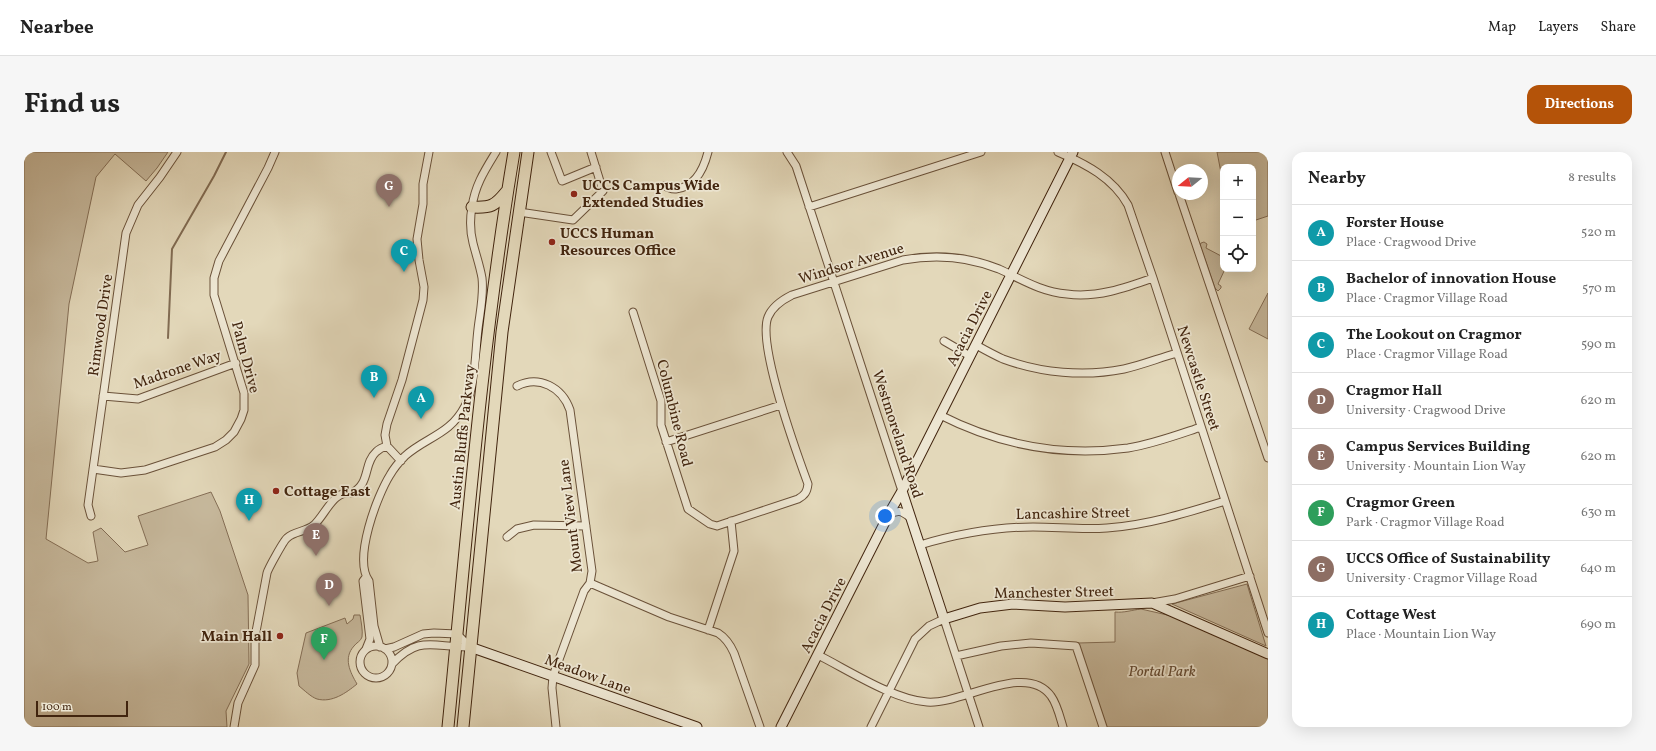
<!DOCTYPE html>
<html lang="en">
<head>
<meta charset="utf-8">
<style>
	body { margin:0; font-family:Vollkorn,serif; background:#f6f6f6; color:#222 }
	.controls { position:absolute; right:12px; top:12px; display:grid; overflow:hidden; border-radius:8px; box-shadow:0 4px 16px #0002 }
	.controls button { width:36px; height:36px; display:grid; place-items:center; padding:0; border:0; border-bottom:1px solid #e0e0e0; background:#fff; color:#222; font:20px sans-serif }
	.compass { position:absolute; left:1148px; top:12px; width:36px; height:36px; border-radius:50%; background:#fff; box-shadow:0 4px 16px #0002; rotate:252deg }
	.scale { position:absolute; left:12px; bottom:10px; width:92px; box-sizing:border-box; padding-left:4px; border:2px solid #41240e; border-top:0; font-size:11px; line-height:14px; white-space:nowrap; color:#41240e; -webkit-text-stroke:3px #ede6d2; paint-order:stroke }
	.you { position:absolute; left:861px; top:364px; width:14px; height:14px; margin:-10px; border:3px solid #fff; border-radius:50%; background:#1a73e8; box-shadow:0 0 0 6px #1a73e833 }
	.badge { display:grid; place-items:center; width:26px; height:26px; border-radius:50%; background:#b45309; color:#fff; font-size:13px; font-weight:700 }
	.pin { position:absolute; translate:-50% -33px; filter:drop-shadow(0 1px 2px #0008) }
	.pin::after { content:''; position:absolute; top:21px; width:14px; height:12px; background:inherit; clip-path:polygon(0 0,100% 0,50% 100%) }
	.list { margin:0; padding:0; list-style:none }
	h2 { display:flex; justify-content:space-between; align-items:center; height:52px; margin:0; padding:0 16px; font-size:17px }
	h2 small { font-size:13px; font-weight:400; color:#767676 }
	.list li { display:grid; grid-template-columns:26px 1fr auto; gap:12px; align-items:center; box-sizing:border-box; height:56px; padding:0 16px; border-top:1px solid #e0e0e0 }
	.list b { display:block; font-size:15px; white-space:nowrap }
	.list p { margin:0; font-size:13px; white-space:nowrap; color:#767676 }
	.list em { font-size:13px; font-style:normal; color:#767676 }
	.icon { flex:none; width:22px; height:22px; fill:none; stroke:currentColor; stroke-width:2; stroke-linecap:round; stroke-linejoin:round }
	.map { position:relative; flex:none; width:1244px; height:575px; overflow:hidden; border-radius:12px }
	header { display:flex; align-items:center; gap:24px; box-sizing:border-box; height:56px; padding:0 20px; background:#fff; border-bottom:1px solid #e0e0e0 }
	header strong { font-size:19px }
	nav { display:flex; gap:22px; margin-inline-start:auto; font-size:14px }
	.intro { display:flex; align-items:center; justify-content:space-between; box-sizing:border-box; height:96px; padding:0 24px }
	h1 { margin:0; font-size:28px }
	.button { padding:10px 18px; border-radius:12px; background:#b45309; color:#fff; font-size:14px; font-weight:700 }
	main { display:flex; gap:24px; padding:0 24px }
	aside { flex:1; background:#fff; border-radius:12px; box-shadow:0 4px 16px #0002 }
	.map>svg:first-child { display:block }
	.green { fill:#c7b99d; stroke:#846e56 }
	.lines { fill:none; stroke-linecap:round; stroke-linejoin:round }
	.stream { stroke:#816b52; stroke-width:2 }
	.street-casing { stroke:#6a5139; stroke-width:9 }
	.secondary-casing { stroke:#41240e; stroke-width:11 }
	.primary-casing { stroke:#41240e; stroke-width:13 }
	.street { stroke:#ede6d2; stroke-width:7 }
	.secondary { stroke:#ede6d2; stroke-width:9 }
	.primary { stroke:#e3d8ba; stroke-width:11 }
	.poi-dot { fill:#8f2418; stroke:#ede6d2; stroke-width:1.5 }
	.labels { text-anchor:middle; stroke-width:3.5; stroke-linejoin:round; paint-order:stroke }
	.poi-label { font-size:15px; font-weight:bold; fill:#41240e; stroke:#ede6d2; text-anchor:start }
	.street-label { font-size:15px; fill:#41240e; stroke:#ede6d2 }
	.park-label { font-size:15px; font-style:italic; fill:#624932; stroke:#ede6d2 }
</style>
</head>
<body>
<header>
<strong>Nearbee</strong>
<nav><a>Map</a><a>Layers</a><a>Share</a></nav>
</header>
<div class="intro"><h1>Find us</h1><a class="button">Directions</a></div>
<main>
<div class="map">
<svg width="1244" height="575" viewBox="0 0 1244 575">
	<rect width="100%" height="100%" fill="#e3d8ba"/>
	<filter id="stains"><feTurbulence type="fractalNoise" baseFrequency=".005" numOctaves="4"/><feColorMatrix values="0 0 0 0 .2 0 0 0 0 .09 0 0 0 0 .02 0 0 0 .5 -.17"/></filter>
	<radialGradient id="worn" r=".72"><stop offset=".6" stop-color="#630" stop-opacity="0"/><stop offset="1" stop-color="#630" stop-opacity=".3"/></radialGradient>
	<path class="green" d="M 0,0 L 144,0 L 133,16 L 122,29 L 91,2 L 72,25 L 45,152 L 22,387 L 64,411 L 74,409 L 69,380 L 77,376 L 101,400 L 124,393 L 114,364 L 187,340 L 196,359 L 224,443 L 225,512 L 202,559 L 203,575 L 0,575 Z
		M 1193,0 L 1244,0 L 1244,64 L 1229,69 L 1229,15 L 1199,15 L 1199,31 Z
		M 1180,90 L 1183,92 L 1182,96 L 1199,105 L 1199,117 L 1201,117 L 1194,132 L 1197,134 L 1197,136 L 1194,139 L 1191,136 L 1176,93 L 1177,91 Z
		M 1244,141 L 1244,187 L 1225,177 Z
		M 1223,432 L 1242,494 L 1148,452 Z
		M 1117,457 L 1152,465 L 1244,507 L 1244,575 L 1082,575 L 1054,491 L 1091,490 L 1091,460 C 1100,461 1108,458 1117,457 Z
		M 330,463 L 336,463 C 337,469 339,479 338,485 C 337,489 332,491 330,494 C 319,506 326,520 333,532 C 322,541 308,551 293,547 C 287,545 280,538 275,534 L 273,521 L 282,481 L 321,466 L 323,472 L 329,467 Z"/>
	<g class="lines">
		<path class="stream" d="M 144,186 L 148,97 L 190,24 L 202,0"/>
		<defs>
			<path id="street" d="M 527,0 L 538,29 L 572,15
				M 763,0 L 772,14 L 878,339
				M 1034,0 C 1062,12 1089,26 1104,53 L 1129,126 L 1244,481
				M 1141,0 L 1154,40
				M 640,34 C 644,35 649,38 652,37 C 672,35 680,16 684,0
				M 1155,42 L 1244,306
				M 785,55 L 957,0
				M 495,60 L 549,68 L 579,39 L 567,0
				M 609,160 L 637,249 L 637,273 L 664,357 L 686,372 L 693,374 L 774,347 C 781,343 783,340 784,332 C 773,302 733,192 744,165 C 748,155 758,148 768,143 L 879,108 C 912,102 943,104 975,117 C 997,127 1017,140 1043,142 C 1073,146 1101,136 1129,126
				M 920,189 L 946,204
				M 952,193 C 961,198 970,203 979,207 C 1017,221 1060,225 1100,217 C 1118,213 1135,206 1153,201
				M 493,234 C 515,223 538,235 546,258 L 568,419 L 566,431 L 560,439 L 529,524 L 528,536 L 532,575
				M 79,244 L 114,247 L 212,211
				M 916,263 C 975,293 1038,305 1104,296 C 1129,292 1153,283 1177,275
				M 642,290 L 757,253
				M 377,309 L 363,294 L 361,283 L 363,272 L 378,228 L 399,148 L 400,135 L 395,108 L 393,87 L 399,52 L 399,32 L 405,0
				M 69,317 L 97,321 L 121,318 L 191,295 L 202,288 L 210,280 L 217,267 L 220,258 L 220,241 L 190,143 L 190,126 L 195,109 L 244,16 L 251,0
				M 864,363 C 876,357 877,359 887,366
				M 67,364 L 64,353 L 102,81 L 114,53 L 136,25 L 153,0
				M 483,385 L 493,377 L 510,373 L 562,374
				M 896,393 C 933,382 970,375 1009,375 C 1034,375 1058,378 1083,376 C 1124,373 1162,361 1201,349
				M 342,425 L 339,429 L 346,487 L 342,497
				M 566,431 L 645,465 L 694,481 C 702,486 706,492 710,501 L 736,575
				M 1128,451 L 1151,447 L 1226,424
				M 684,478 L 710,399 L 707,369
				M336 510a16 16 0 1 1 32 0a16 16 0 1 1-32 0Z
				M 356,495 L 350,474 L 345,429 C 329,407 353,344 366,323 C 370,316 375,310 381,304 C 402,285 426,283 441,254 C 452,232 451,202 454,177 C 456,160 460,143 458,126 C 456,114 452,103 449,91 C 446,79 446,66 448,55 C 451,33 461,18 472,0
				M 361,497 L 370,495 L 399,482 L 410,481 L 433,482 L 446,495
				M 794,503 C 824,518 870,548 903,550 C 937,553 1002,509 1027,544 C 1033,552 1036,565 1039,575
				M 932,504 L 977,494 L 1007,491 L 1052,494 L 1079,575
				M 368,512 C 396,482 410,496 446,495
				M 210,575 L 214,551 L 231,513 L 231,485 L 243,421 C 244,417 260,388 263,386 C 270,379 282,380 290,373 C 302,362 309,338 328,341 C 347,331 339,312 352,300 C 355,297 359,295 363,294
				M 847,575 L 891,487 L 905,474 L 920,467 L 955,575"/>
			<path id="secondary" d="M 878,339 L 920,467 L 956,456 L 989,452 L 1041,455 L 1128,451 L 1244,502
				M 446,495 L 673,575
				M 757,575 L 867,358 L 878,339 L 1049,0"/>
			<path id="primary" d="M 448,55 C 467,56 471,54 483,39
				M 424,575 C 443,383 458,190 490,0
				M 439,575 L 478,180 L 504,0"/>
		</defs>
		<use href="#street" class="street-casing"/>
		<use href="#secondary" class="secondary-casing"/>
		<use href="#primary" class="primary-casing"/>
		<use href="#street" class="street"/>
		<use href="#secondary" class="secondary"/>
		<use href="#primary" class="primary"/>
	</g>
	<g class="poi-dot">
		<circle cx="550" cy="42" r="4"/>
		<circle cx="528" cy="90" r="4"/>
		<circle cx="252" cy="339" r="4"/>
		<circle cx="256" cy="484" r="4"/>
	</g>
	<g class="labels">
		<g class="poi-label">
			<text x="558" y="38">UCCS Campus Wide<tspan x="558" dy="17">Extended Studies</tspan></text>
			<text x="536" y="86">UCCS Human<tspan x="536" dy="17">Resources Office</tspan></text>
			<text x="260" y="344">Cottage East</text>
			<text x="248" y="489" text-anchor="end">Main Hall</text>
		</g>
		<g class="street-label">
			<text transform="translate(827 111) rotate(-17)" y="5">Windsor Avenue</text>
			<text transform="translate(76 173) rotate(-82)" y="5">Rimwood Drive</text>
			<text transform="translate(945 176) rotate(-63)" y="5">Acacia Drive</text>
			<text transform="translate(222 205) rotate(75)" y="5">Palm Drive</text>
			<text transform="translate(153 217) rotate(-19)" y="5">Madrone Way</text>
			<text transform="translate(1175 226) rotate(72)" y="5">Newcastle Street</text>
			<text transform="translate(651 261) rotate(76)" y="5">Columbine Road</text>
			<text transform="translate(874 282) rotate(72)" y="5">Westmoreland Road</text>
			<text transform="translate(438 285) rotate(-84)" y="5">Austin Bluffs Parkway</text>
			<text transform="translate(1049 361) rotate(-1)" y="5">Lancashire Street</text>
			<text transform="translate(546 364) rotate(-97)" y="5">Mount View Lane</text>
			<text transform="translate(1030 440) rotate(-1)" y="5">Manchester Street</text>
			<text transform="translate(799 463) rotate(-63)" y="5">Acacia Drive</text>
			<text transform="translate(564 522) rotate(20)" y="5">Meadow Lane</text>
		</g>
		<g class="park-label">
			<text x="1138" y="524">Portal Park</text>
		</g>
	</g>
	<rect width="100%" height="100%" filter="url(#stains)"/>
	<rect width="100%" height="100%" fill="url(#worn)"/>
</svg>
<div class="controls">
<button>+</button>
<button>−</button>
<button><svg class="icon" aria-label="locate" viewBox="0 0 24 24"><circle cx="12" cy="12" r="6"/><path d="M12 2v4M12 18v4M2 12h4M18 12h4"/></svg></button>
</div>
<svg class="compass" viewBox="-18 -18 36 36"><path d="M0-13l5 13h-10z" fill="#e53935"/><path d="M0 13l5-13h-10z" fill="#767676"/></svg>
<div class="scale">100 m</div>
<div class="you"></div>
<div class="pin badge" style="left:397px;top:267px;background:#0f9aa8">A</div>
<div class="pin badge" style="left:350px;top:246px;background:#0f9aa8">B</div>
<div class="pin badge" style="left:380px;top:120px;background:#0f9aa8">C</div>
<div class="pin badge" style="left:305px;top:454px;background:#8d6e63">D</div>
<div class="pin badge" style="left:292px;top:404px;background:#8d6e63">E</div>
<div class="pin badge" style="left:300px;top:508px;background:#2e9e5b">F</div>
<div class="pin badge" style="left:365px;top:55px;background:#8d6e63">G</div>
<div class="pin badge" style="left:225px;top:369px;background:#0f9aa8">H</div>
</div>
<aside>
<h2>Nearby<small>8 results</small></h2>
<ul class="list">
<li><span class="badge" style="background:#0f9aa8">A</span><div><b>Forster House</b><p>Place · Cragwood Drive</p></div><em>520 m</em></li>
<li><span class="badge" style="background:#0f9aa8">B</span><div><b>Bachelor of innovation House</b><p>Place · Cragmor Village Road</p></div><em>570 m</em></li>
<li><span class="badge" style="background:#0f9aa8">C</span><div><b>The Lookout on Cragmor</b><p>Place · Cragmor Village Road</p></div><em>590 m</em></li>
<li><span class="badge" style="background:#8d6e63">D</span><div><b>Cragmor Hall</b><p>University · Cragwood Drive</p></div><em>620 m</em></li>
<li><span class="badge" style="background:#8d6e63">E</span><div><b>Campus Services Building</b><p>University · Mountain Lion Way</p></div><em>620 m</em></li>
<li><span class="badge" style="background:#2e9e5b">F</span><div><b>Cragmor Green</b><p>Park · Cragmor Village Road</p></div><em>630 m</em></li>
<li><span class="badge" style="background:#8d6e63">G</span><div><b>UCCS Office of Sustainability</b><p>University · Cragmor Village Road</p></div><em>640 m</em></li>
<li><span class="badge" style="background:#0f9aa8">H</span><div><b>Cottage West</b><p>Place · Mountain Lion Way</p></div><em>690 m</em></li>
</ul>
</aside>
</main>
</body>
</html>
